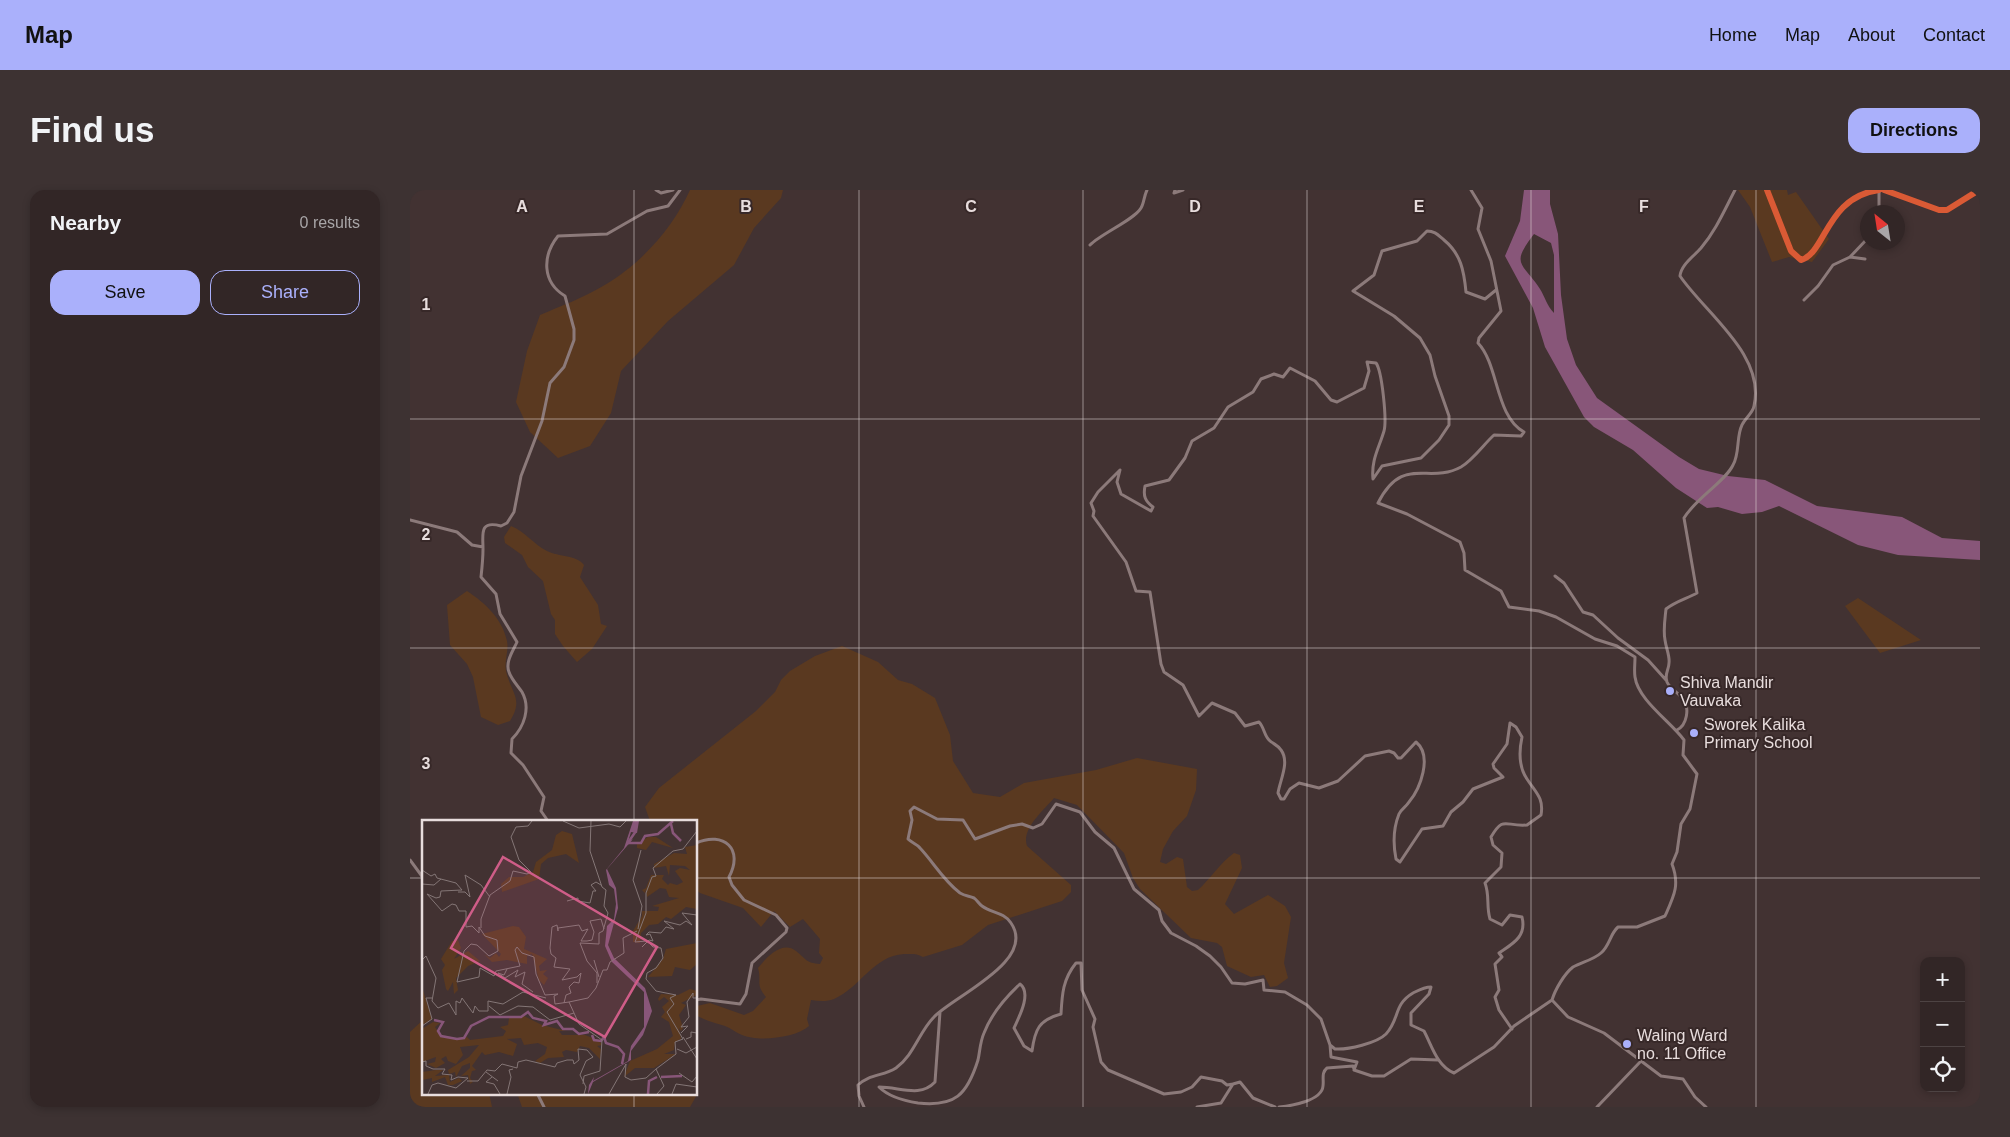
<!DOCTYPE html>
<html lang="en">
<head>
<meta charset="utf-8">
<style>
	body { margin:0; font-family:Helvetica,sans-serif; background:#3d3232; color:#f1f3f6 }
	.controls { position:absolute; right:15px; bottom:15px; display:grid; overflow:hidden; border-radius:10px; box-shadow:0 2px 8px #0003 }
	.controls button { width:45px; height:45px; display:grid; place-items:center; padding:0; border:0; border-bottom:1px solid #4d4343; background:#322626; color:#f1f3f6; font:25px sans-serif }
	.compass { position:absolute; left:1450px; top:15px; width:45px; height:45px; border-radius:50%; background:#322626; box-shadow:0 2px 8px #0003; rotate:330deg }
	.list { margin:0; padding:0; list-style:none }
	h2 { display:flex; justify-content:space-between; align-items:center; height:65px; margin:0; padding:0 20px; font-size:21px }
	h2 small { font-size:16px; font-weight:400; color:#a8a5a7 }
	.actions { display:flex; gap:10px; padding:15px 20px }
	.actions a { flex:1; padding:11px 0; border:1px solid #aab0fb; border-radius:15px; text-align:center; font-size:18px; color:#aab0fb }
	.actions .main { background:#aab0fb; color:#111 }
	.icon { flex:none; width:28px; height:28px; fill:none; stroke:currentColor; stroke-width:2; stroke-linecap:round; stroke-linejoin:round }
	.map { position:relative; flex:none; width:1570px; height:917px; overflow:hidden; border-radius:15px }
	header { display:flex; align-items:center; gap:30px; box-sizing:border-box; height:70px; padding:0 25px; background:#aab0fb; color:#111 }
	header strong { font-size:24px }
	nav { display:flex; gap:28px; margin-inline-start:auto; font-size:18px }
	.intro { display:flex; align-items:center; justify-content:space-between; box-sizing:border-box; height:120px; padding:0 30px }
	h1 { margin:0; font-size:35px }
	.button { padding:12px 22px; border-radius:15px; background:#aab0fb; color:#111; font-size:18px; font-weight:700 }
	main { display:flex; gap:30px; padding:0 30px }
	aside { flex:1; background:#322626; border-radius:15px; box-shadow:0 2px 8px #0003 }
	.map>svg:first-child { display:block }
	.green { fill:#5a3920 }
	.water { fill:#885679; fill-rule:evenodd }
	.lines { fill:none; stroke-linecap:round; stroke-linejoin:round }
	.street { stroke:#8c7a7a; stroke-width:3 }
	.highway { stroke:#da5a35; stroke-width:6 }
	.grid { fill:none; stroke:#e8dddd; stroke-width:1; stroke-opacity:0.55 }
	.poi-dot { fill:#aab0fb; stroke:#372828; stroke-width:2 }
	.labels { text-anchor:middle; stroke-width:4; stroke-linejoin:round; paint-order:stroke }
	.poi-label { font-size:16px; fill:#e8dddd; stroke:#372828; text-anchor:start }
	.inset-river { fill:none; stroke:#885679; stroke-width:2.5 }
	.inset-road { fill:none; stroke:#847676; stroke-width:1 }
	.view { fill:#cf5d88; fill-opacity:0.15; stroke:#cf5d88; stroke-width:2.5 }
	.inset-edge { fill:none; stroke:#e8dddd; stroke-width:2.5 }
	.grid-label { font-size:16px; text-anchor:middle; font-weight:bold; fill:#e8dddd; stroke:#372828; stroke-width:4; stroke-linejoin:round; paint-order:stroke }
</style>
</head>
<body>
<header>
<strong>Map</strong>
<nav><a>Home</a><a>Map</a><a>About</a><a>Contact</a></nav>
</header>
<div class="intro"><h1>Find us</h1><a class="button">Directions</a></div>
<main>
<aside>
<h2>Nearby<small>0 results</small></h2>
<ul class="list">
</ul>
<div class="actions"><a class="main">Save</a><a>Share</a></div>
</aside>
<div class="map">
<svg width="1570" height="917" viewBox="0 0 1570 917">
	<rect width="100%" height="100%" fill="#423232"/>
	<path class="green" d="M 280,0 L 373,0 L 371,8 L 344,38 L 324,75 L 258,131 L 211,181 L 201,223 L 180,256 L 148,268 L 120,242 L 106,212 L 117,161 L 130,125 C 151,116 173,108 193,96 C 230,75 263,38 280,0 Z
		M 1328,0 L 1377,0 L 1378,5 L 1386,2 L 1419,49 L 1402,72 L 1379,67 L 1362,72 L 1340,17 Z
		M 101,336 C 116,342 123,354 137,361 C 149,367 167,365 174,375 L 170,387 L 188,415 L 191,434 L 197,436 L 182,459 L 167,472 L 153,456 L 145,444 L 145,430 L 141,424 L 133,391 L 118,377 L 112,365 L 95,353 L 94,347 Z
		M 57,401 C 75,413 92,428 97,451 C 99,460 94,472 96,481 C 101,503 114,509 100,531 L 88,535 L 71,527 L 63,487 L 57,474 L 40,455 L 37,415 Z
		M 1448,408 L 1511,450 L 1470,463 L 1435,416 Z
		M 432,456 L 468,472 L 488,490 L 502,494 L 525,508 L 540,545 L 543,571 L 563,603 L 590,607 L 614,593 L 686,580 L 727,568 L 787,579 L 786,600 L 777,626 L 763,641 L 753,659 L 750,672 L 756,674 L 767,667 L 773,669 L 777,697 L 782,701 L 788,700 C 801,688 810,673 824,663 L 830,665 L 832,678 L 815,714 L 824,724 L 858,705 L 875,716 L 881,727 L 874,773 L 878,788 L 867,796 L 860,797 L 854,785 L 841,787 L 817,776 L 812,757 L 807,753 L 781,748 L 730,699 L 723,688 L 714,663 L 667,615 L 644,608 C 633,621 611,639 617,656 L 661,695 L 661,702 L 652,711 L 578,735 L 552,755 L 513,767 C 506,763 502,764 494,764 C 463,766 451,797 424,809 C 416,812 409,811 401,810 L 397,829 L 399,836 C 386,848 348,852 332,845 C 326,843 321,838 315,836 C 303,832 298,832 286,825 L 287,816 L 300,813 L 334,825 L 343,821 L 356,807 C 345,794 352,792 348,778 C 356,768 372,750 386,761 C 396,769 396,773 410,774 L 413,768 L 409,763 L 410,749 L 393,729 L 380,737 L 364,721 L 351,737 L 333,718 L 290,703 L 286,700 L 286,631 L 240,631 L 235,617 L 249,598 L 346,521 L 365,502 L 371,490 L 380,481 L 405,466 Z
		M 14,829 L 14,903 L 79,903 L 82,917 L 0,917 L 0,842 Z
		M 286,897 L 288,903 L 280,917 L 112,917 L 107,903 L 286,903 Z"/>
	<path class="water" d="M 1114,0 L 1140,0 L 1140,14 L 1148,44 L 1151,105 L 1157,149 L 1166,175 L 1187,208 L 1269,267 L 1289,279 L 1318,286 L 1355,290 L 1407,316 L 1492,327 L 1532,348 L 1570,351 L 1570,370 L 1488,365 L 1448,355 L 1369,316 L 1352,322 L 1332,324 L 1308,317 L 1297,318 L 1266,298 L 1223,260 L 1184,237 L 1174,227 L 1135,157 L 1123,118 L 1095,66 L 1110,31 ZM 1124,44 L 1141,53 L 1144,65 L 1144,123 C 1137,116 1135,107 1130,99 C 1112,72 1100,75 1124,44 Z"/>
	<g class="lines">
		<path class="street" d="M 246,0 L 251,3 L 263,0
			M 765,0 L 764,3 L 773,0
			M 1061,0 L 1072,18 L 1068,39 L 1081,71 L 1091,121 L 1069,148 L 1068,153 C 1089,175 1085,226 1114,242 L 1111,246 L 1084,245 C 1074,254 1063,270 1051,277 C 1018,295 993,264 968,313 L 997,324 L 1050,352 L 1054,363 L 1055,380 L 1091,401 L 1099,417 L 1129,421 L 1146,427 L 1185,449 L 1207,456 L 1225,467 C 1225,474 1224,481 1225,487 C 1228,510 1261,532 1274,550 L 1273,565 L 1287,584 L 1280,619 L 1271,634 L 1267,662 L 1262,674 C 1270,695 1264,706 1255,726 L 1227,737 L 1208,737 C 1200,744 1200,755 1191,763 C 1183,770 1172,772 1163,777 C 1154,784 1145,800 1142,810
			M 1469,1 L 1469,22
			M 680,55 C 692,43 724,30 731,18 C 734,13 734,6 737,0
			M 1455,69 L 1440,67 L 1458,48
			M 1086,100 L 1075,109 L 1056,102 C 1054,81 1051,64 1034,50 C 1028,45 1025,41 1017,41 L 1007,51 L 972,61 L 964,85 L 943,101 L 984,126 L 1010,148 L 1020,165 L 1025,186 L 1039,226 L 1039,235 L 1029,250 L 1011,268 L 972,276 L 963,289 C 961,270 969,258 974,241 C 977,230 972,181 966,173 L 957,172 L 959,181 L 954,198 L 927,212 L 921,210 L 905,191 L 880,178 L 873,187 L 864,184 L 851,189 L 843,202 L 818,217 L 804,238 L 782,251 L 775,268 L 759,290 L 735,296 C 733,306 735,311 743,317 L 741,321 L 711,304 L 707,292 L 710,280 L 688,302 L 681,313 L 684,321 L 683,326 L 716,372 L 726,401 L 740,402 L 751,474 L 754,482 L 773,495 L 789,526 L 802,513 L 825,523 L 835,536 L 849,532 C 854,537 854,545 859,550 C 863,554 868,555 871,560 C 880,572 870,590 868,603 L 871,609 L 874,609 L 880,599 L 889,593 L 909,598 L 928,591 L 955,566 L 979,561 L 984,563 L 988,568 L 991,568 L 1006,552 C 1023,566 1010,599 999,612 C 996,617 991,619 989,624 C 983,639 983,654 986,669 L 990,672 L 1012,639 L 1033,636 L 1041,622 L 1053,612 L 1063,599 L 1093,587 L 1084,578 L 1083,574 L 1097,554 L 1100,533 L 1106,537 L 1112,547 C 1109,561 1108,576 1117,589 C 1126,603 1134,608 1131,625 L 1117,635 C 1095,637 1094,625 1081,647 L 1083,655 L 1092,663 L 1091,677 L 1075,693 C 1080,706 1076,716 1080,729 L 1092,735 L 1100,725 L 1112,727 C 1117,747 1102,754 1089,763 L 1092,767 L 1085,774 L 1089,800 L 1085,807 L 1089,820 L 1102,839
			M 1394,110 L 1408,96 L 1423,75 L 1440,67
			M 0,330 L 47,342 L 62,355 L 73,357
			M 1145,386 L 1154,393 L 1173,422 L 1183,425 L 1208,448 L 1238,470 L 1256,490
			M 1267,540 C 1277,535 1280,518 1273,509 C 1269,503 1260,499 1257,492 C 1254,484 1259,480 1259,473 C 1260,466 1256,458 1255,450 C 1253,440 1255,429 1256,419 C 1266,411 1276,409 1287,403 L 1274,328 C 1286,308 1315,292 1323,275 C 1330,263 1326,247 1332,235 C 1335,228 1343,223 1344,216 C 1356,165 1295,123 1270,86 C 1271,75 1283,67 1291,58 C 1306,40 1314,21 1325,0
			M 138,631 L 131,621 L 134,607 L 113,575 L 101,563 L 102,549 C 114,537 121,518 112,502 C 108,496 101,489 99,482 C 95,472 103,461 107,452 L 90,424 L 86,404 L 71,387 C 72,378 73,368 73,359 C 73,344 69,330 91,336 L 97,333 L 104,322 L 111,286 L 132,231 L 140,193 L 154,177 L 164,150 L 164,139 L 155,106 C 132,92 132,66 148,46 L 197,44 L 237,21 L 258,16 L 270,0
			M 286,653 C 314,641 334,659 319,687 L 322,695 L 334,710 L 366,725 L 377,738 L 376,742 L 342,773 L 336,804 L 330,814 L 291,809 L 286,810
			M 0,670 L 14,689
			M 530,822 L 525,892 C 510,908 490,897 469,897 C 478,906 495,911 508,913 C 545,917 557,905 568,870 C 570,861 570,852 574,843 C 581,825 596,807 610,794 C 622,803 609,827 604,838 L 614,856 L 622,861 C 625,839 629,830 651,824 C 652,804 653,789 666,773 L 671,773 L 672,800 L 685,829 L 683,837 L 691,872 L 698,880 L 754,904 L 771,902 L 782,897 L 791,887 L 812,891 L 817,895 L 823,894
			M 920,855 L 921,867 L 947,872 L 944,880 L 962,886 L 974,886 L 1001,869 L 1028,870
			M 127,903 L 134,917
			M 454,917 L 449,906 L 448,895 C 459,884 474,886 486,878 C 504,865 509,842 524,827 C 544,806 627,771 601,733 C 594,722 581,723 572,716 C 569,714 567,710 564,708 C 559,706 555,706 550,703 C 533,690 524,673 510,658 C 507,654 502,653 498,649 L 502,630 L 500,621 L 504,617 L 527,629 L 553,630 L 565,649 L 600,636 L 612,634 L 623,638 L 632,634 L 646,614 L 670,622 L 685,642 L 704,658 L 724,699 L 749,720 L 752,731 L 761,743 L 786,756 L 800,766 L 811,777 L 822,793 L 835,794 L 853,790 L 854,800 L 875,802 L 897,815 L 911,829 L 920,855 L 925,859 C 938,860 967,853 976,844 C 990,829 983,815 1003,803 C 1009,800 1014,797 1021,797 L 1019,804 L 1001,823 L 1001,835 L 1014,841 C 1022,856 1027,876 1044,883 L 1084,857 L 1104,836 L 1142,810 L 1158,827 L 1194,843 L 1251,886 L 1273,889 L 1285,907 L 1296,917
			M 787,917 L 811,913 L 823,894 L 830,892 L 843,908 L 865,917
			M 869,917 C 880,916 912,911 913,896 C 914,889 911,883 917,878 L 943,876 L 944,879
			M 1187,917 L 1231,871"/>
		<path class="highway" d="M 1357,0 L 1381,61 L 1391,70 C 1416,63 1416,7 1469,0
			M 1474,0 L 1529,20 L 1537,20 L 1569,0"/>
	</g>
	<path class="grid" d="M 224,0 L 224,631M 449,0 L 449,917M 673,0 L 673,917M 897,0 L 897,917M 1121,0 L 1121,917M 1346,0 L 1346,917M 0,229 L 1570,229M 0,458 L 1570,458M 0,688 L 14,688M 286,688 L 1570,688M 224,903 L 224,917"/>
	<g class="poi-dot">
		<circle cx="1260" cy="501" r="5"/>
		<circle cx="1284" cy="543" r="5"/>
		<circle cx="1217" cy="854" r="5"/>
	</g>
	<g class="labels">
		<g class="poi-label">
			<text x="1270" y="498">Shiva Mandir<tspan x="1270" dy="18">Vauvaka</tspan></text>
			<text x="1294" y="540">Sworek Kalika<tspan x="1294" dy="18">Primary School</tspan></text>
			<text x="1227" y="851">Waling Ward<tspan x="1227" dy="18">no. 11 Office</tspan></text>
		</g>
	</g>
	<g transform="translate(12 630)">
		<rect width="275" height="275" fill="#423232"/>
		<path d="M 140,11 L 150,14 L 157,43 L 144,34 L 126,38 L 119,44 L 117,59 L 80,72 L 79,64 L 87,57 L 101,57 L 111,52 L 114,42 L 130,30 L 134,15 ZM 226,17 L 234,17 L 251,28 L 230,22 L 224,30 L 215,28 L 215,24 ZM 275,25 L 275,89 L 264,87 L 249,99 L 244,97 L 236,104 L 227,105 L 219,113 L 218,123 L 211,122 L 211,111 L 220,96 L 220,91 L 236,91 L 237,87 L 230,86 L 257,78 L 247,77 L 244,69 L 238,68 L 225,77 L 223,70 L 223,73 L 220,70 L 224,68 L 229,55 L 242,55 L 240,59 L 246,65 L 248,63 L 255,65 L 261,62 L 253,51 L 258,48 L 268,50 L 263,46 L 248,45 L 247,56 L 244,46 L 232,48 L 232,44 L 252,33 L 265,34 L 263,27 ZM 91,106 L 97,107 L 104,117 L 102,129 L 125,139 L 117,146 L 118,151 L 125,150 L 121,154 L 126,158 L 122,165 L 117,160 L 110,134 L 105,136 L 105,144 L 85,140 L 70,142 L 62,134 L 68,138 L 74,133 L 77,137 L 79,134 L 60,114 ZM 36,120 L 39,128 L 32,139 L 46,131 L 58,141 L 46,146 L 34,158 L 36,170 L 32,174 L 31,162 L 26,171 L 24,169 L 20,150 L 23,145 L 19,139 L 30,121 ZM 275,123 L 275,144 L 268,150 L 253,147 L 250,156 L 226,157 L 241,139 L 244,129 ZM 0,167 L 10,199 L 0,205 ZM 268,169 L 275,171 L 275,175 L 259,183 L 264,185 L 257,195 L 261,208 L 259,211 L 257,208 L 259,219 L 253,222 L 252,230 L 242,234 L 254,234 L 232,248 L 213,248 L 202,257 L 208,241 L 235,229 L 251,216 L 247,202 L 239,197 L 243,192 L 240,187 L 247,181 L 242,177 L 237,181 L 236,179 L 239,174 L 256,175 ZM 102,196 L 120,205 L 144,211 L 137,211 L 140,215 L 163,215 L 178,221 L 180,225 L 175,226 L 179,229 L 178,239 L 167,228 L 158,226 L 155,232 L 144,230 L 140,232 L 142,237 L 126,238 L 118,243 L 113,241 L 123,234 L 125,227 L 116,223 L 102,225 L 99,218 L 85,219 L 95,224 L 91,236 L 77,232 L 63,235 L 60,232 L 50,246 L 54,250 L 50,251 L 48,258 L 51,262 L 48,264 L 46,255 L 39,256 L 48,248 L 48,243 L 40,246 L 34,257 L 33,252 L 27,254 L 26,250 L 47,237 L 57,225 L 38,227 L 41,235 L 34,244 L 26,241 L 24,236 L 19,239 L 23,243 L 14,248 L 5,244 L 13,242 L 14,237 L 0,242 L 0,209 L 11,202 L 18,203 L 13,207 L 19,216 L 34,219 L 45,217 L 48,220 L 81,216 L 84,211 L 78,207 L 86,205 L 87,198 ZM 14,250 L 21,250 L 13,256 L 27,255 L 28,262 L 37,258 L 40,261 L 31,265 L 26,265 L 23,257 L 10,262 L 10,258 L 0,260 L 0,252 Z" fill="#5a3920"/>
		<path d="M 211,1 L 217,1 L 215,13 L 209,12 L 206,22 L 211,19 L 185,49 L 194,68 L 196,88 L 186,125 L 192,138 L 223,168 L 230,191 L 221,215 L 209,231 L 209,240 L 171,262 L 166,274 L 167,265 L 172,257 L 171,261 L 206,241 L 209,226 L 222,207 L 222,172 L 190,142 L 183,126 L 185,106 L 192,99 L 194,84 L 192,69 L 187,65 L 184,50 L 202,28 Z" fill="#885679"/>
		<path class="inset-river" d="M 249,4 L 251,13 L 259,21M 206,23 L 219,23 L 223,16 L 236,14 L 251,1M 205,24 L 214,11M 12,200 L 21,202 L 16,211 L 19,216 L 35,219 L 42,218 L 49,206 L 67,197 L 99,197 L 106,192 L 111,198 L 124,201 L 122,205 L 135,201 L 141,209 L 151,209 L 157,214 L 167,212M 170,215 L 172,220 L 179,221 L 182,217 L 184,223 L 196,227 L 202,234 L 200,244M 239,257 L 260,256M 226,274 L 227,261 L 235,257"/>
		<path class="inset-road" d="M 141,1 L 157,8 L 187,4 L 198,7 L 204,1M 169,1 L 168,31 L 180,67 L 184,70 L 182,86 L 186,93 L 181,111 L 177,113 L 177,124 L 158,123 L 165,141 L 175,153 L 175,163M 0,50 L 9,56 L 13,54 L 15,58 L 34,63 L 40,70 L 19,71 L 18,77 L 14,78 L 5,74 L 20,91 L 30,84 L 34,85 L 37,91 L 44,91 L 44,107 L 50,106 L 57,113 L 57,107 L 63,116 L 75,120 L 76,131 L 67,136 L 55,125 L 49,124 L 42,131 L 35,162 L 57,157 L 58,148 L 72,156 L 74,151 L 98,146 L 93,130 L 95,127 L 100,133 L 112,137 L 114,154 L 123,175 L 136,174 L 132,176 L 133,184 L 147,182 L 157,204 L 180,220 L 178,251 L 162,256 L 161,264M 0,64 L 12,65 L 19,59M 36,72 L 43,72 L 48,77 L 43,55 L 59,65 L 68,77M 145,81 L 156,78 L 156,81 L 168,83 L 171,71 L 174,71 L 169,65 L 174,62 L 179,65M 59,108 L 59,99 L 68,75 L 88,61 L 91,51 L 105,54 L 109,52 L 97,40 L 89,17 L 94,7 L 106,6 L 110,1M 216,109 L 220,86 L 211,60 L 219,30M 220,127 L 227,120 L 231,121 L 228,114 L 224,115 L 227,112 L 239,113 L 244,107 L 252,109 L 242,101 L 258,105 L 264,101 L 270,105 L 260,93 L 275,95M 0,140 L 4,136 L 14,158 L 10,181 L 16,188 L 27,183 L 34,195 L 34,181 L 38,183 L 40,178 L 51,193 L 53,186 L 57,191 L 66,191 L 66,181 L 81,184 L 101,172 L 124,178M 172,140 L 177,157M 85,149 L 82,155 L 76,153 L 83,158 L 96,150 L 93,157 L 103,152 L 100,164 L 111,172M 254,175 L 234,171 L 224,159 L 225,153 L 234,148 L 241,138 L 239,128 L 231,127 L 225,121 L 213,122 L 224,93 L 224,73 L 230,57 L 234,56 L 231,48 L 251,31 L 261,29 L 275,11M 147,182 L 166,178 L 174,168 L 181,150 L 185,150 L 188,142 L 202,133 L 201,118 L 215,111M 142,183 L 144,175 L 149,173 L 147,167 L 152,162 L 157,163 L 159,153 L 155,157 L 140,160 L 148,149 L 132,147 L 134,138 L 129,134 L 128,128 L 130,107 L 135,105 L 136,111 L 136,108 L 157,105 L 160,111 L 166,109 L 159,121 L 165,121 L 170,120 L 172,112 L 168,101 L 179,99 L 182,109M 67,186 L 78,195 L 96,186 L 111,187 L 128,200 L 152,193M 0,206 L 10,199 L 4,178 L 10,178M 259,213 L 266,206 L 259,207 L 267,197 L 265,182 L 271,173 L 271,178 L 275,178M 261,217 L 275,239M 264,219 L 269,217 L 269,212 L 275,213M 255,229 L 264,233 L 275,227M 0,242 L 4,241 L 4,246 L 11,249 L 23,249 L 20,254 L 30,255 L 29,260 L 36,257 L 46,258 L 34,268 L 16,263 L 10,265 L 6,274M 95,248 L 96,242 L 104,240 L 133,247 L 135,243 L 145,240 L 151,240 L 152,244 L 157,240 L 156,229 L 165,230 L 171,237 L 164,241 L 158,255 L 164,267 L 162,274M 64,252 L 76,261M 257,253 L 270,262 L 275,256M 70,257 L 64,262 L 72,264 L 78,274M 45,261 L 56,261 L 65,250 L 73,251 L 80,244 L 95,248M 85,274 L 89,257 L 87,250 L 91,249M 187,274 L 204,244 L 203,257 L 209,260 L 224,258 L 234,249M 235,274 L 242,266 L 234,249 L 254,234 L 253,222 L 261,219 L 245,192 L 252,184 L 248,178 L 254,175M 250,274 L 254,264 L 275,267"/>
		<path class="view" d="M 81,37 L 235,127 L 183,217 L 29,128 Z"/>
		<rect width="275" height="275" class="inset-edge"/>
	</g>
	<g class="grid-label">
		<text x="112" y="22">A</text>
		<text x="336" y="22">B</text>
		<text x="561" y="22">C</text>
		<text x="785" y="22">D</text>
		<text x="1009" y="22">E</text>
		<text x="1234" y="22">F</text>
		<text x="16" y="120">1</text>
		<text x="16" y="350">2</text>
		<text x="16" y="579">3</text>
	</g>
</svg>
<div class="controls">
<button>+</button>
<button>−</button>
<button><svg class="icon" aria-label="locate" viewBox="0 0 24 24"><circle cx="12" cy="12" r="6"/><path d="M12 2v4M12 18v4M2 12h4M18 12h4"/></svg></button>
</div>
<svg class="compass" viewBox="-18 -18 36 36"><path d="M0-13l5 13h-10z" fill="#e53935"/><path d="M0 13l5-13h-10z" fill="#a8a5a7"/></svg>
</div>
</main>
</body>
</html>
